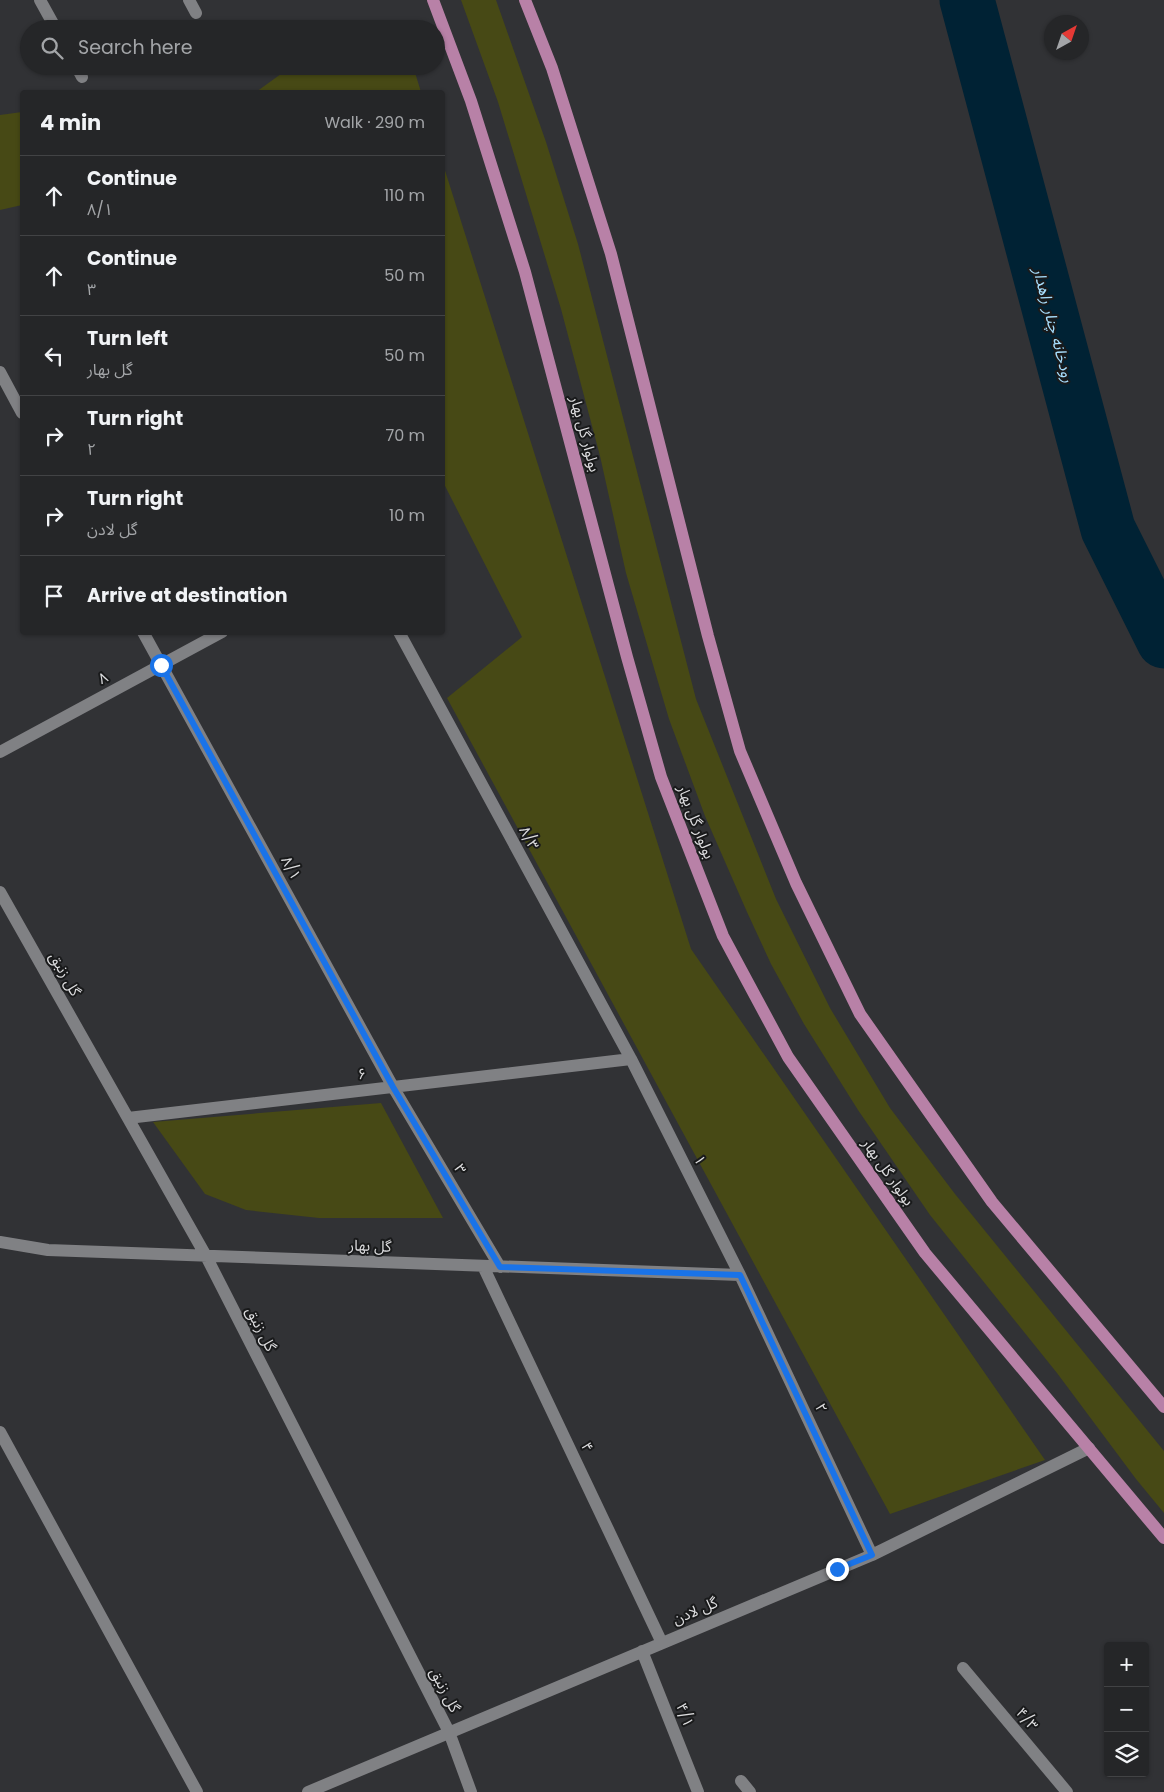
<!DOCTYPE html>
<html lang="en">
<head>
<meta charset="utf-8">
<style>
	body { margin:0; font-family:Poppins,"Noto Sans Arabic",sans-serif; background:#2d2e30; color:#f1f3f6 }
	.controls { position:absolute; right:15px; bottom:15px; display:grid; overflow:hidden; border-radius:5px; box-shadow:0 1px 4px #0004 }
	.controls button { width:45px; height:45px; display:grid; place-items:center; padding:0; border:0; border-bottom:1px solid #424345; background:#252628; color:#f1f3f6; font:25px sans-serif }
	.compass { position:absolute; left:1044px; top:15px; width:45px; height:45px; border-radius:50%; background:#252628; box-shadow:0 1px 4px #0004; rotate:40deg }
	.stop { position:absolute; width:15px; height:15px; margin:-11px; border:4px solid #1a73e8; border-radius:50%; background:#fff }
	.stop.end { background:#1a73e8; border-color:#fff; box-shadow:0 1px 5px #0008 }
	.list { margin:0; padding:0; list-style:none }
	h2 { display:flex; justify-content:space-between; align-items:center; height:65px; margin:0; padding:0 20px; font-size:21px }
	h2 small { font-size:16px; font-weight:400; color:#a3a5a8 }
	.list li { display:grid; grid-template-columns:32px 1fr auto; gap:15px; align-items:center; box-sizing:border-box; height:80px; padding:0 20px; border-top:1px solid #424345 }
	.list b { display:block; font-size:19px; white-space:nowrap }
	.list p { margin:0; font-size:16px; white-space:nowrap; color:#a3a5a8 }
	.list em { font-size:16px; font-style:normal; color:#a3a5a8 }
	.icon { flex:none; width:28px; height:28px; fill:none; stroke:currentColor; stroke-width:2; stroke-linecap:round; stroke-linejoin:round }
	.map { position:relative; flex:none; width:1164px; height:1792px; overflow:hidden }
	.search { position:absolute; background:#252628; box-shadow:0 1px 4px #0004; left:20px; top:20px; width:425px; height:55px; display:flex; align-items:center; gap:12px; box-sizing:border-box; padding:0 18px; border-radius:28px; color:#a3a5a8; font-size:19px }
	.panel { position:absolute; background:#252628; box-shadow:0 1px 4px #0004; left:20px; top:90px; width:425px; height:545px; border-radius:5px }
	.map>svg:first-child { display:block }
	.green { fill:#474915 }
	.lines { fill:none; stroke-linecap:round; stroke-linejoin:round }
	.river { stroke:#002234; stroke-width:55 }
	.minor { stroke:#808184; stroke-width:12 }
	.major { stroke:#b881a7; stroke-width:12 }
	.route { stroke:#1a73e8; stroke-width:6 }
	.labels { text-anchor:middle; stroke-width:4; stroke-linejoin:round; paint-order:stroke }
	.street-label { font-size:15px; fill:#dcdcde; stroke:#191a1b }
	.water-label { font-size:16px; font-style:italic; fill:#a6ddfc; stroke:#191a1b }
</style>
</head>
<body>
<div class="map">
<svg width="1164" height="1792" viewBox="0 0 1164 1792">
	<rect width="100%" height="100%" fill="#313235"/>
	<path class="green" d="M 461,0 L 496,0 L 546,142 L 578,244 L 696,699 L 776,899 L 830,1008 L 890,1108 L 955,1194 L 1164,1451 L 1164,1513 L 1136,1479 L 1057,1373 L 930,1215 L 858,1110 L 804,1024 L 771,964 L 747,912 L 705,816 L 669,719 L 626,573 L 600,456 L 561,309 L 498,102 Z
		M 360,21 L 401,28 L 401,29 L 333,29 Z
		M 292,66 L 413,66 L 421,92 L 256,92 Z
		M 22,112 L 22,205 L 0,210 L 0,115 Z
		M 442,161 L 691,949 L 1045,1460 L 890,1514 L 447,698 L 522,637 L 443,482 Z
		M 381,1103 L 443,1218 L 319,1218 L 246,1210 L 205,1194 L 153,1122 Z"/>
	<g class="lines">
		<path class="river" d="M 967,0 L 1108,529 L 1164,641"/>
		<path class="minor" d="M 40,0 L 56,29
			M 189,0 L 196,13
			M 76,66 L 82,77
			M 0,372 L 22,413
			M 143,632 L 393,1087 L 500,1267
			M 399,632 L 631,1059 L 740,1275 L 872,1555
			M 0,752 L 222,632
			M 0,892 L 206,1256 L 449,1732 L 471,1792
			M 128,1118 L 631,1059
			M 0,1242 L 48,1250 L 740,1275
			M 483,1266 L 662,1643
			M 0,1432 L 197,1792
			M 642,1651 L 698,1792
			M 963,1668 L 1067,1792
			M 741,1781 L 750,1792
			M 308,1792 L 872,1555 L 1089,1448"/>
		<path class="major" d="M 433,0 L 471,101 L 525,272 L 627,657 L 661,777 L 723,936 L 788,1057 L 925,1253 L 1164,1538
			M 525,0 L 552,68 L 611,254 L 708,636 L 740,751 L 796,883 L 860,1014 L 992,1202 L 1164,1407"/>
	</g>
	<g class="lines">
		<path class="route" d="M 161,665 L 393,1087 L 500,1267 L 740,1275 L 872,1555 L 837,1569"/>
	</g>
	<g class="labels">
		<g class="street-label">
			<text transform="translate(585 434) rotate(75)" y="5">بولوار گل بهار</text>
			<text transform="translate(103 678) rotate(-28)" y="5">۸</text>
			<text transform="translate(696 822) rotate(69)" y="5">بولوار گل بهار</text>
			<text transform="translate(529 838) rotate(61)" y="5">۸/۳</text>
			<text transform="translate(291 868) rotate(61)" y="5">۸/۱</text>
			<text transform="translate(65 974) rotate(61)" y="5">گل زنبق</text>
			<text transform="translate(362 1074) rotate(-7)" y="5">۶</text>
			<text transform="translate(700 1160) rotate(63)" y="5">۱</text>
			<text transform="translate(460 1169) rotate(59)" y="5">۳</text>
			<text transform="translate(888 1172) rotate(55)" y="5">بولوار گل بهار</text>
			<text transform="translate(370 1246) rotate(2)" y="5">گل بهار</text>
			<text transform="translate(261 1329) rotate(63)" y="5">گل زنبق</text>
			<text transform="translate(821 1408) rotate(65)" y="5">۲</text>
			<text transform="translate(587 1447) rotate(65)" y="5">۴</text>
			<text transform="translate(695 1611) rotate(-23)" y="5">گل لادن</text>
			<text transform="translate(445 1690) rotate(63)" y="5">گل زنبق</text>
			<text transform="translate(685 1715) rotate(69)" y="5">۴/۱</text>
			<text transform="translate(1027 1719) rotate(50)" y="5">۴/۳</text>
		</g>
		<g class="water-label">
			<text transform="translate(1054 325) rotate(75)" y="6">رودخانه چنار راهدار</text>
		</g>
	</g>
</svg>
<div class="controls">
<button>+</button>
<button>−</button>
<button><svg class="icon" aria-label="layers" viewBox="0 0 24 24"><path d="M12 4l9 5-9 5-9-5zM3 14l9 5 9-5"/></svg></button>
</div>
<svg class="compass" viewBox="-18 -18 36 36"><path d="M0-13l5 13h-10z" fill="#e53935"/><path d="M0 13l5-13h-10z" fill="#a3a5a8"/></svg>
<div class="stop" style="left:161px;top:665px"></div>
<div class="stop end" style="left:837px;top:1569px"></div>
<div class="search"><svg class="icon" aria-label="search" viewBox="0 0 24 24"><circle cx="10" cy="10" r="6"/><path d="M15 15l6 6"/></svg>Search here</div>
<section class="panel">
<h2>4 min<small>Walk · 290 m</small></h2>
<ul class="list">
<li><svg class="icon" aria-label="ahead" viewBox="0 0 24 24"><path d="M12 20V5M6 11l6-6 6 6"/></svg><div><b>Continue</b><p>۸/۱</p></div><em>110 m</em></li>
<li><svg class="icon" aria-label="ahead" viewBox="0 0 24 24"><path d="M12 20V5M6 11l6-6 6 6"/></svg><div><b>Continue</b><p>۳</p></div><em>50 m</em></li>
<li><svg class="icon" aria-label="left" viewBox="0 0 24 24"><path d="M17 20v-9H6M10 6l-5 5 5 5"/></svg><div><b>Turn left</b><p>گل بهار</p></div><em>50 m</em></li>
<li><svg class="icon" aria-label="right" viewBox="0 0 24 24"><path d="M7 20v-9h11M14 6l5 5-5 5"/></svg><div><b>Turn right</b><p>۲</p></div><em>70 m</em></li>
<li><svg class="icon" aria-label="right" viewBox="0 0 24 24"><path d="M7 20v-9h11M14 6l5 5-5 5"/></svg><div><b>Turn right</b><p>گل لادن</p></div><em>10 m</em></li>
<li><svg class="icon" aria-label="arrive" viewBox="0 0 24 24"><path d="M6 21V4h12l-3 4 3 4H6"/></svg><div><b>Arrive at destination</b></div></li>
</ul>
</section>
</div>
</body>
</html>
